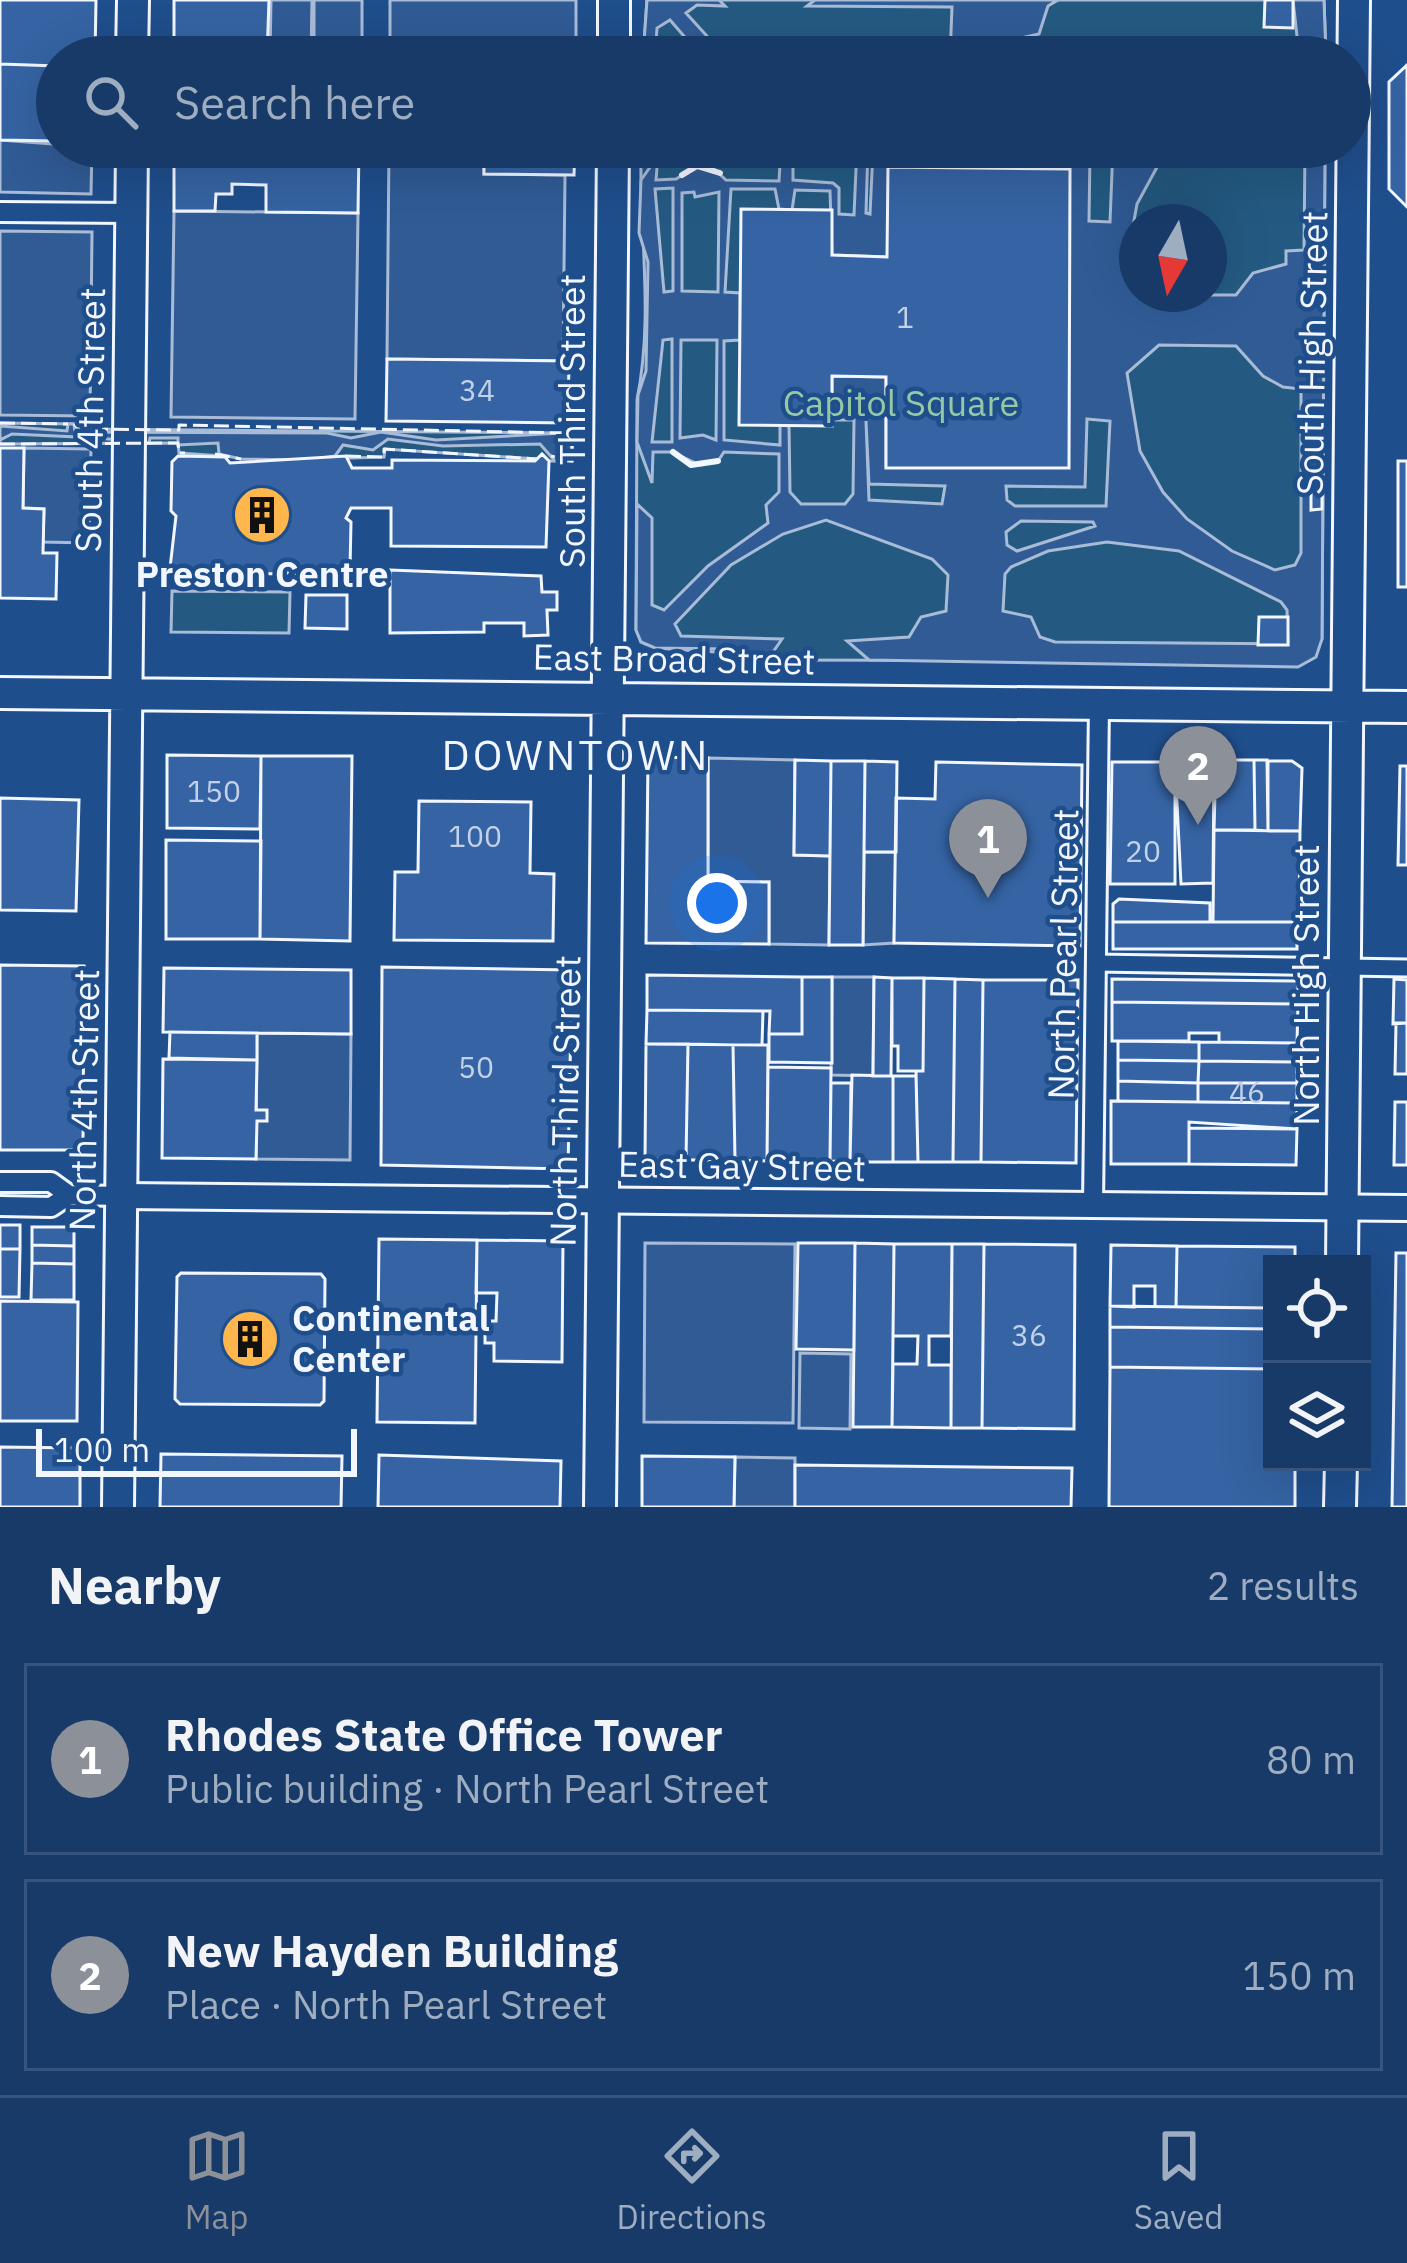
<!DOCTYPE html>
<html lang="en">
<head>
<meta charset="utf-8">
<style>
	body { margin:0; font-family:"IBM Plex Sans",sans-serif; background:#20416f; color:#f1f3f6 }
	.controls { position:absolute; right:36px; bottom:36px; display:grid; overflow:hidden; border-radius:0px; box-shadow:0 12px 48px #0002 }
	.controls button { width:108px; height:108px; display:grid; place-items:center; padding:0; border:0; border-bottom:3px solid #36547d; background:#173a69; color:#f1f3f6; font:60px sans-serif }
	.compass { position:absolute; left:1119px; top:204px; width:108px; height:108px; border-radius:50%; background:#173a69; box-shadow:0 12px 48px #0002; rotate:189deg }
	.scale { position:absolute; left:36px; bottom:30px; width:321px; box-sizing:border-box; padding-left:12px; border:6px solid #f2f6ff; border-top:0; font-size:33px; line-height:42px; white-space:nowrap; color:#f2f6ff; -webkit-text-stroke:9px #1f4e8c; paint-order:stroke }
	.you { position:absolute; left:717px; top:903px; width:42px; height:42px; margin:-30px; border:9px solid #fff; border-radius:50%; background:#1a73e8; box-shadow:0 0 0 18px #1a73e833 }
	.badge { display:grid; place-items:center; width:78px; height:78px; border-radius:50%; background:#8c9099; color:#fff; font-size:39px; font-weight:700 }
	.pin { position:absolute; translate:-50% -99px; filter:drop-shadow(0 3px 6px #0008) }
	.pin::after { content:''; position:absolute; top:63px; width:42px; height:36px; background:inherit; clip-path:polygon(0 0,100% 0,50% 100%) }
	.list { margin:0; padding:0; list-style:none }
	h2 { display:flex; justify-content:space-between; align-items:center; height:156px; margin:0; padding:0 48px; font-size:51px }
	h2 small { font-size:39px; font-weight:400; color:#9eadc0 }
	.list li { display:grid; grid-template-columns:78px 1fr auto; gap:36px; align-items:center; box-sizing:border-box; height:192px; margin:0 24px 24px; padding:0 24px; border:3px solid #36547d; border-radius:0px }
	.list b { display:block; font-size:45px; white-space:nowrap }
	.list p { margin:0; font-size:39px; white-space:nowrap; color:#9eadc0 }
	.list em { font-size:39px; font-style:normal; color:#9eadc0 }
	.icon { flex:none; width:66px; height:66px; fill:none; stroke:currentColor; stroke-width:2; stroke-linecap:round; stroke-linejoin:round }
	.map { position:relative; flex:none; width:1407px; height:1507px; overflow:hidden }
	.search { position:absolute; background:#173a69; box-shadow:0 12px 48px #0002; left:36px; right:36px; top:36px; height:132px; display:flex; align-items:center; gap:30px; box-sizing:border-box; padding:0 42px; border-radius:66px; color:#9eadc0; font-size:45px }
	.sheet { height:588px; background:#173a69 }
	nav { display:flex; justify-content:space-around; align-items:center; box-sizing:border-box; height:168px; border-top:3px solid #36547d; background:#173a69; font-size:33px; color:#9eadc0 }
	nav a { display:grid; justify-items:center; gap:6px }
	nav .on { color:#8c9099 }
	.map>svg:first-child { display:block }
	.green { fill:#245a82; stroke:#a8bbd7; stroke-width:3; fill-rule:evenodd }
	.parking { fill:#305b95; stroke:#a8bbd7; stroke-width:3; fill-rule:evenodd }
	.building { fill:#3563a3; stroke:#f2f6ff; stroke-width:3 }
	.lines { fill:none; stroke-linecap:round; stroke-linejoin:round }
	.pedestrian-casing { stroke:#f2f6ff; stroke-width:21 }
	.minor-casing { stroke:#f2f6ff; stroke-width:24 }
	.tertiary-casing { stroke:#f2f6ff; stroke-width:30 }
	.primary-casing { stroke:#f2f6ff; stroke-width:36 }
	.pedestrian { stroke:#1f4e8c; stroke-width:15 }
	.minor { stroke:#1f4e8c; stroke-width:18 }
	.tertiary { stroke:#1f4e8c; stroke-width:24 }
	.primary { stroke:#1f4e8c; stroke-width:30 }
	.fence { stroke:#f2f6ff; stroke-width:3; stroke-dasharray:15 6; stroke-linecap:butt }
	.wall { stroke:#f2f6ff; stroke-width:6 }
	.labels { text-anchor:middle; stroke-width:9; stroke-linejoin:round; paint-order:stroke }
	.number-label { font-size:30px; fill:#c3d1e8 }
	.street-label { font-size:36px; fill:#f2f6ff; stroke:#1f4e8c }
	.park-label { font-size:36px; fill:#97c8a6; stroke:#1f4e8c }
	.poi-label { font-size:36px; font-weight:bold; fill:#f2f6ff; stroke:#1f4e8c }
	.quarter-label { font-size:42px; letter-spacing:3px; fill:#f2f6ff; stroke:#1f4e8c }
</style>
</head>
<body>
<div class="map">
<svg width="1407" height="1507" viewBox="0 0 1407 1507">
	<rect width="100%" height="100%" fill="#1f4e8c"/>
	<path class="green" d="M 647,0 L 1324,0 L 1326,57 L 643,57 Z
		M 641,147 L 1325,147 L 1322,639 L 1308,661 L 751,660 C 713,645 668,656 641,642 L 636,630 L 637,400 C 654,315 639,234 641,147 ZM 1137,222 L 1209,222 L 1209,294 L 1137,294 Z
		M 0,423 L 79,424 L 80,429 L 562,433 L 572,440 L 572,461 L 549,461 L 542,454 L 537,459 L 385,449 L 384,457 L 283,460 L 179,453 L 178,443 L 0,444 Z
		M 172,591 L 290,592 L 289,633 L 171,632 Z"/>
	<path class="parking" d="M 271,0 L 312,0 L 311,57 L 270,57 Z
		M 314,0 L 362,0 L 362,57 L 314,57 Z
		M 390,0 L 576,0 L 576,57 L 390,57 Z
		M 647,0 L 719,0 L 725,6 L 697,5 L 686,13 L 726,57 L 702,57 L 670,20 L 657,28 L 655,57 L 643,57 Z
		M 815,0 L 1058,0 L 1048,6 L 1039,34 L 1011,40 L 1011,57 L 950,57 L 952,7 L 807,6 Z
		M 1293,0 L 1324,0 L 1326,57 L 1254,57 L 1291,47 L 1297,36 Z
		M 0,140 L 92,147 L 91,194 L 0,192 Z
		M 389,147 L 484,147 L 484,174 L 565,175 L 563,361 L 387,359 Z
		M 781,147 L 793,147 L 793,180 L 833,183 L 839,188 L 839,214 L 854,215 L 857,147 L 868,147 L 866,213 L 870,214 L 873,151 L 1009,147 L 1010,152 L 1090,153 L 1089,221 L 1110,222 L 1113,147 L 1137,147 L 1129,157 L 1136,164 L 1152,147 L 1168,147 L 1137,204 L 1128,254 L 1127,266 L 1137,271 L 1137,294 L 1158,295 L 1236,295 L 1253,273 L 1286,264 L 1286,251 L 1304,250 L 1305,147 L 1325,147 L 1322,639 L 1316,657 L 1298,667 L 869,660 L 847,641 L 909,637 L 921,617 L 946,611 L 948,575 L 932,559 L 826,520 L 783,534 L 731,565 L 675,624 L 681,636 L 782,639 L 771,655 L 751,660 L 728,649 L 655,648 L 641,642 L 636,630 L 637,504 L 652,518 L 652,605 L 664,610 L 708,566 L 768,523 L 766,505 L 779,492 L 779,454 L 724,452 L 718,461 L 700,465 L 672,452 L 653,452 L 652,483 L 637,442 L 638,395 L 646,371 L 648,262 L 639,233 L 641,180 L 658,156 L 656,180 L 676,179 L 697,166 L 715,170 L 726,180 L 779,181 ZM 673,188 L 673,291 L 664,292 L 655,189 ZM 731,189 L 775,189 L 779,209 L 792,210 L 795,190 L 830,191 L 832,255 L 887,257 L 886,468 L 886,377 L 832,376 L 832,420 L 854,420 L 853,494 L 845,504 L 801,504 L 790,492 L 789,426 L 780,425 L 780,445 L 724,440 L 724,341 L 740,340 L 740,293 L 725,292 ZM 694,192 L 695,197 L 719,192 L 718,292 L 682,291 L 682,193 ZM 672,339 L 672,442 L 652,442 L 663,340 ZM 681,340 L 717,340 L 716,440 L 703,435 L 680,438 ZM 1159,345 L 1236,346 L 1263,376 L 1283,387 L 1301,389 L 1301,553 L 1295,565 L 1275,570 L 1232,551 L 1187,519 L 1163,492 L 1140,451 L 1127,373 ZM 1087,419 L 1110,421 L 1106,506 L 1015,506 L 1007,500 L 1006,486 L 1085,487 ZM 866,421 L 869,484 L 945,486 L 942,504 L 869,500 ZM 1021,521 L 1093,522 L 1095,526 L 1017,551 L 1007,545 L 1006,532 ZM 1107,542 L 1179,551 L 1281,602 L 1287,610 L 1288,644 L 1055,642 L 1040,637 L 1031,617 L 1003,611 L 1005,574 L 1011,567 L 1048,551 Z
		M 174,211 L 358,213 L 355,419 L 171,417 Z
		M 0,231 L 92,232 L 90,416 L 0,415 Z
		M 68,424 L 74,424 L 75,432 L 327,433 L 351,438 L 381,432 L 436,440 L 562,433 L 572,440 L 572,461 L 555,461 L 540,444 L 443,446 L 388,439 L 373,450 L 343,445 L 335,456 L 308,460 L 241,459 L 219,454 L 218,443 L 178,445 L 178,438 L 150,438 L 149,443 L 89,437 L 78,441 L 77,437 L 12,434 L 0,440 L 0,426 L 67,431 Z
		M 24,448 L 91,449 L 89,543 L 43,542 L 44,509 L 23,508 Z
		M 708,758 L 795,760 L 794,855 L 830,856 L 829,945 L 769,944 L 769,882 L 708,881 Z
		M 864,852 L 896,852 L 894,943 L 863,945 Z
		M 832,977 L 874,977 L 873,1076 L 831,1075 Z
		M 257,1033 L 351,1034 L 350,1160 L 256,1159 Z
		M 645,1243 L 795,1244 L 793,1423 L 644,1422 Z
		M 800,1353 L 851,1354 L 850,1429 L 799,1428 Z
		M 735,1457 L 795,1458 L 795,1507 L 734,1507 Z"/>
	<path class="building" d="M 0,0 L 96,0 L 95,57 L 57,57 L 57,66 L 0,64 Z
		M 174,0 L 269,0 L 267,57 L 174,57 Z
		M 1265,0 L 1293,0 L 1293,28 L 1264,27 Z
		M 0,64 L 57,66 L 57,141 L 0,140 Z
		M 1407,65 L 1407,207 L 1389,189 L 1389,82 Z
		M 174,147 L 359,147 L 358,213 L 266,212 L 266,185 L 232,184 L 232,194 L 216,194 L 215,211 L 174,211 Z
		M 484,147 L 575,147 L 574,175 L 484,174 Z
		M 888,167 L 1070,169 L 1069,468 L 886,468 L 886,377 L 832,376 L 832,426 L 739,425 L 741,209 L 832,210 L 832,255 L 887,257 Z
		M 387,359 L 569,361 L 568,423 L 386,421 Z
		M 0,448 L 24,448 L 23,508 L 44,509 L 43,553 L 57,553 L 56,599 L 0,598 Z
		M 542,454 L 549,461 L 546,547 L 391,546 L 391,508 L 351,508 L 346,518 L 351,522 L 350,569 L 345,574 L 296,574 L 290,569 L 286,574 L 232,573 L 227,568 L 223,574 L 176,574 L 170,568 L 176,516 L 171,511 L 172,462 L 178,456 L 225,457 L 230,463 L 346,456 L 352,468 L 392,468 L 392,460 L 535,461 Z
		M 1398,461 L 1407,461 L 1407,587 L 1398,587 Z
		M 1311,471 L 1322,471 L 1322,509 L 1311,510 Z
		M 390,570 L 541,576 L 542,592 L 557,592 L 557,610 L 547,610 L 548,635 L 524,636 L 524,623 L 484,623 L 484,632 L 390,633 Z
		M 306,595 L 347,595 L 347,629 L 305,628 Z
		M 1259,617 L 1288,617 L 1288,645 L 1258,645 Z
		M 167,755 L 261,756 L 260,829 L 167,828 Z
		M 261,756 L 352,756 L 350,941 L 260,939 Z
		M 648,757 L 708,758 L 708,881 L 769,882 L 769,944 L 646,943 Z
		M 795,760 L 831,761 L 830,856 L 794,855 Z
		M 1216,760 L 1254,760 L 1255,830 L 1214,830 Z
		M 1254,760 L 1267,760 L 1268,831 L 1255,830 Z
		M 831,761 L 865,761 L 863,945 L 829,945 Z
		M 865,761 L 897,762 L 896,852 L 864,852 Z
		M 1268,761 L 1292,761 L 1302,768 L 1300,831 L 1268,831 Z
		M 936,762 L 1082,765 L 1080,946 L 894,943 L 896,798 L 935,799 Z
		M 1112,762 L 1175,762 L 1175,884 L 1110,884 Z
		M 1175,762 L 1214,762 L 1213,883 L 1181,884 Z
		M 1400,766 L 1407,766 L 1407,865 L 1398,865 Z
		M 0,798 L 79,800 L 76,911 L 0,910 Z
		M 419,801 L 531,802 L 530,873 L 554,874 L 553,941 L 394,940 L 395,872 L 418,872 Z
		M 1214,830 L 1300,831 L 1299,922 L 1213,922 Z
		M 166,840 L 261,841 L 260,939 L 166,939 Z
		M 1119,899 L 1210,903 L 1210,922 L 1113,922 L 1113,904 Z
		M 1113,922 L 1297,922 L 1297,949 L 1113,949 Z
		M 0,965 L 84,966 L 83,1150 L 0,1150 Z
		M 382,967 L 572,970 L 568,1169 L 381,1165 Z
		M 164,968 L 351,970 L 351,1034 L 163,1032 Z
		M 647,975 L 802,977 L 802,1034 L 769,1034 L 770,1011 L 647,1010 Z
		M 802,977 L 832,977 L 832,1063 L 769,1062 L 769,1034 L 802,1034 Z
		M 874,977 L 892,978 L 891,1076 L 873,1076 Z
		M 892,978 L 924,978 L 923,1071 L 898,1071 L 898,1046 L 892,1046 Z
		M 924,978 L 955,979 L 953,1162 L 918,1162 L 916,1071 L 923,1071 Z
		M 955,979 L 983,980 L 981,1162 L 953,1162 Z
		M 1112,979 L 1298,981 L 1298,1004 L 1112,1002 Z
		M 1394,979 L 1407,980 L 1407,1023 L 1393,1024 Z
		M 983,980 L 1078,980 L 1076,1163 L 981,1162 Z
		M 1112,1002 L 1298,1004 L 1297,1043 L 1219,1042 L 1219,1033 L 1189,1033 L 1189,1041 L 1112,1041 Z
		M 647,1010 L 763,1011 L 762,1045 L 646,1044 Z
		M 1396,1023 L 1407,1023 L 1407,1074 L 1395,1074 Z
		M 170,1032 L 257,1033 L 257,1060 L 169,1058 Z
		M 1118,1041 L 1199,1042 L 1199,1061 L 1118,1060 Z
		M 1199,1042 L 1297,1043 L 1297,1062 L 1199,1061 Z
		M 646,1044 L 688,1044 L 686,1160 L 645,1159 Z
		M 688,1044 L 733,1045 L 735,1160 L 686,1160 Z
		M 733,1045 L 768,1045 L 767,1161 L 735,1160 Z
		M 163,1059 L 257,1060 L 256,1110 L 267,1110 L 267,1121 L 257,1121 L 256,1159 L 162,1158 Z
		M 1118,1060 L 1199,1061 L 1198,1083 L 1118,1081 Z
		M 1199,1061 L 1297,1062 L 1297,1083 L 1198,1083 Z
		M 768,1067 L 831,1068 L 830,1161 L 767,1161 Z
		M 852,1075 L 893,1076 L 893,1162 L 850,1162 Z
		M 893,1076 L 916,1076 L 918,1162 L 893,1162 Z
		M 1118,1081 L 1198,1083 L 1198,1102 L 1118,1101 Z
		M 831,1083 L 851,1083 L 850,1162 L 830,1161 Z
		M 1198,1083 L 1297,1083 L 1297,1103 L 1198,1102 Z
		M 1111,1101 L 1297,1103 L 1297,1129 L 1189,1122 L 1189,1164 L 1111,1164 Z
		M 1395,1102 L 1407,1102 L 1407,1165 L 1394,1165 Z
		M 1189,1128 L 1297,1129 L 1296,1165 L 1189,1164 Z
		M 0,1225 L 20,1225 L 20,1249 L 0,1249 Z
		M 32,1227 L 74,1227 L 74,1246 L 32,1245 Z
		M 379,1239 L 477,1240 L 475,1423 L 377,1422 Z
		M 477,1240 L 563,1241 L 562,1362 L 494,1361 L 494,1343 L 485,1343 L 485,1321 L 496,1321 L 497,1293 L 476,1293 Z
		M 798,1243 L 855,1243 L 854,1350 L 796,1349 Z
		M 855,1243 L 894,1244 L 892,1427 L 853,1427 Z
		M 894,1244 L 952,1244 L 951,1336 L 929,1336 L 929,1365 L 951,1365 L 951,1428 L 892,1427 L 893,1364 L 917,1364 L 918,1336 L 893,1336 Z
		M 952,1244 L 984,1244 L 982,1428 L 951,1428 Z
		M 984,1244 L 1075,1245 L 1074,1429 L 982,1428 Z
		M 32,1245 L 74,1246 L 74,1264 L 32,1263 Z
		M 1111,1245 L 1177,1246 L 1176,1307 L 1155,1307 L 1155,1286 L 1134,1286 L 1134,1307 L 1110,1306 Z
		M 1177,1246 L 1295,1247 L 1295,1264 L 1272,1264 L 1272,1308 L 1176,1307 Z
		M 0,1249 L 20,1249 L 19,1297 L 0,1297 Z
		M 1396,1253 L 1407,1253 L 1407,1507 L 1392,1507 Z
		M 32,1263 L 74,1264 L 74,1300 L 31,1300 Z
		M 181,1273 L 321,1274 L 325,1279 L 324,1401 L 320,1405 L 180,1404 L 175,1399 L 177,1277 Z
		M 0,1301 L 78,1302 L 77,1421 L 0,1421 Z
		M 1110,1306 L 1272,1308 L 1272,1329 L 1110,1327 Z
		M 1110,1327 L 1272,1329 L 1272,1369 L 1110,1367 Z
		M 1110,1367 L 1272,1369 L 1272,1462 L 1295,1462 L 1295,1507 L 1109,1507 Z
		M 0,1447 L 80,1448 L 80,1507 L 0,1507 Z
		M 161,1454 L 342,1456 L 341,1507 L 160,1507 Z
		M 379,1455 L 561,1461 L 560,1507 L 378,1507 Z
		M 642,1456 L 735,1457 L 734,1507 L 642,1507 Z
		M 795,1465 L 1072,1468 L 1071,1507 L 795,1507 Z"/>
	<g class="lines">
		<defs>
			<path id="pedestrian" d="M 1096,963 L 1407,968"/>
			<path id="minor" d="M 0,212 L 131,213
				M 0,1182 L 51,1182 L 69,1195
				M 1093,1205 L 1099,704
				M 0,1206 L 51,1207 L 69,1195 L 121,1196"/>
			<path id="tertiary" d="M 121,1196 L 1407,1208"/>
			<path id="primary" d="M 132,57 L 133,0
				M 614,57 L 614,0
				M 0,693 L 1407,707
				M 1342,1264 L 1354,0
				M 118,1507 L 132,147
				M 600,1507 L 613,147
				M 1340,1507 L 1341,1462"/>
		</defs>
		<use href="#pedestrian" class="pedestrian-casing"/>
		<use href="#minor" class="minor-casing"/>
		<use href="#tertiary" class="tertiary-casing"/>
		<use href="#primary" class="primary-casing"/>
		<use href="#pedestrian" class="pedestrian"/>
		<use href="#minor" class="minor"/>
		<use href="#tertiary" class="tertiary"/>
		<use href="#primary" class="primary"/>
		<path class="fence" d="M 0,423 L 68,424
			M 74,424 L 79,429 L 179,430 L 179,425 L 562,433 L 572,440 L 572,461 L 551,456
			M 0,444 L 178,443 L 179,453 L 185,453
			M 215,454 L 241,459
			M 346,456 L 384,457 L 384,449 L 537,459"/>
		<path class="wall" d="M 682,175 L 697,166 L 720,173
			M 673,452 L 691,465 L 718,461"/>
	</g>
	<defs>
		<symbol id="building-disc" viewBox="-11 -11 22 22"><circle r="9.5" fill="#ffb74d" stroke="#1f4e8c"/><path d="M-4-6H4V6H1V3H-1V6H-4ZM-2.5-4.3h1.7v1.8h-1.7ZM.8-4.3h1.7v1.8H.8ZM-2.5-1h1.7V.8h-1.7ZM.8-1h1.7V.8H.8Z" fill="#111"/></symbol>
	</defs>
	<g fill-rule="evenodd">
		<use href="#building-disc" x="229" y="482" width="66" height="66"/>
		<use href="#building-disc" x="217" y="1306" width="66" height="66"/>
	</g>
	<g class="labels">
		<g class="number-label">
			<text x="905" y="328">1</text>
			<text x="477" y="401">34</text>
			<text x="214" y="802">150</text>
			<text x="475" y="847">100</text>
			<text x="1143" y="862">20</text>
			<text x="476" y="1078">50</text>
			<text x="1247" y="1103">46</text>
			<text x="1029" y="1346">36</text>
		</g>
		<g class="street-label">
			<text transform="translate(1312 353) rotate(-89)" y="13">South High Street</text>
			<text transform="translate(90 420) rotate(-89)" y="13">South 4th Street</text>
			<text transform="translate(572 421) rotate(-90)" y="13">South Third Street</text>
			<text transform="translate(674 659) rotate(1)" y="13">East Broad Street</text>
			<text transform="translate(1063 954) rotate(-89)" y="13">North Pearl Street</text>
			<text transform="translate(1306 985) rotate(-90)" y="13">North High Street</text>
			<text transform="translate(84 1100) rotate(-89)" y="13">North 4th Street</text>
			<text transform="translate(565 1101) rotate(-89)" y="13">North Third Street</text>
			<text transform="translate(742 1166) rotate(1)" y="13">East Gay Street</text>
		</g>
		<g class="park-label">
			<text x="901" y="416">Capitol Square</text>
		</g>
		<g class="poi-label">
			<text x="262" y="587">Preston Centre</text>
			<text x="292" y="1331" text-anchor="start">Continental<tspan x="292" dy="41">Center</tspan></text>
		</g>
		<g class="quarter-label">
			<text x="576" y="770">DOWNTOWN</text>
		</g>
	</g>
</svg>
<div class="controls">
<button><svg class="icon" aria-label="locate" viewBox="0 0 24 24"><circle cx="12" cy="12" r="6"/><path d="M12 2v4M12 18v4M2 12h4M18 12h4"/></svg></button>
<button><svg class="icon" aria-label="layers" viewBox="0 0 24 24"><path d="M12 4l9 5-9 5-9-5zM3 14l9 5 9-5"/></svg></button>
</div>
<svg class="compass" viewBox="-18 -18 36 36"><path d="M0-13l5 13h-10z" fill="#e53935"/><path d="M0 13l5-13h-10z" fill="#9eadc0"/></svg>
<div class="scale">100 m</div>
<div class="you"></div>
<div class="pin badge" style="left:988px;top:898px">1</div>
<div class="pin badge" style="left:1198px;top:825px">2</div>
<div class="search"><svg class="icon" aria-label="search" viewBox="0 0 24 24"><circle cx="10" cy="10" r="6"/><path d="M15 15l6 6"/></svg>Search here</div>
</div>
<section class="sheet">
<h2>Nearby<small>2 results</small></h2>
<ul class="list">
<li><span class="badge">1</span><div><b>Rhodes State Office Tower</b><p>Public building · North Pearl Street</p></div><em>80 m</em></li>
<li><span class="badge">2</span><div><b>New Hayden Building</b><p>Place · North Pearl Street</p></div><em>150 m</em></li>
</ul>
</section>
<nav>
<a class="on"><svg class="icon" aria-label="map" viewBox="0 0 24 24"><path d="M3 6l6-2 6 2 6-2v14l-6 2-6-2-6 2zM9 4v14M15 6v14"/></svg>Map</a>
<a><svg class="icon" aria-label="directions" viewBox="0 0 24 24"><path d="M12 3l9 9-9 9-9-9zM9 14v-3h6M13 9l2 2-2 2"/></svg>Directions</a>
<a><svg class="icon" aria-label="saved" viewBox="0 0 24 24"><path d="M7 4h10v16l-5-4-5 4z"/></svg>Saved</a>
</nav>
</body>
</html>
